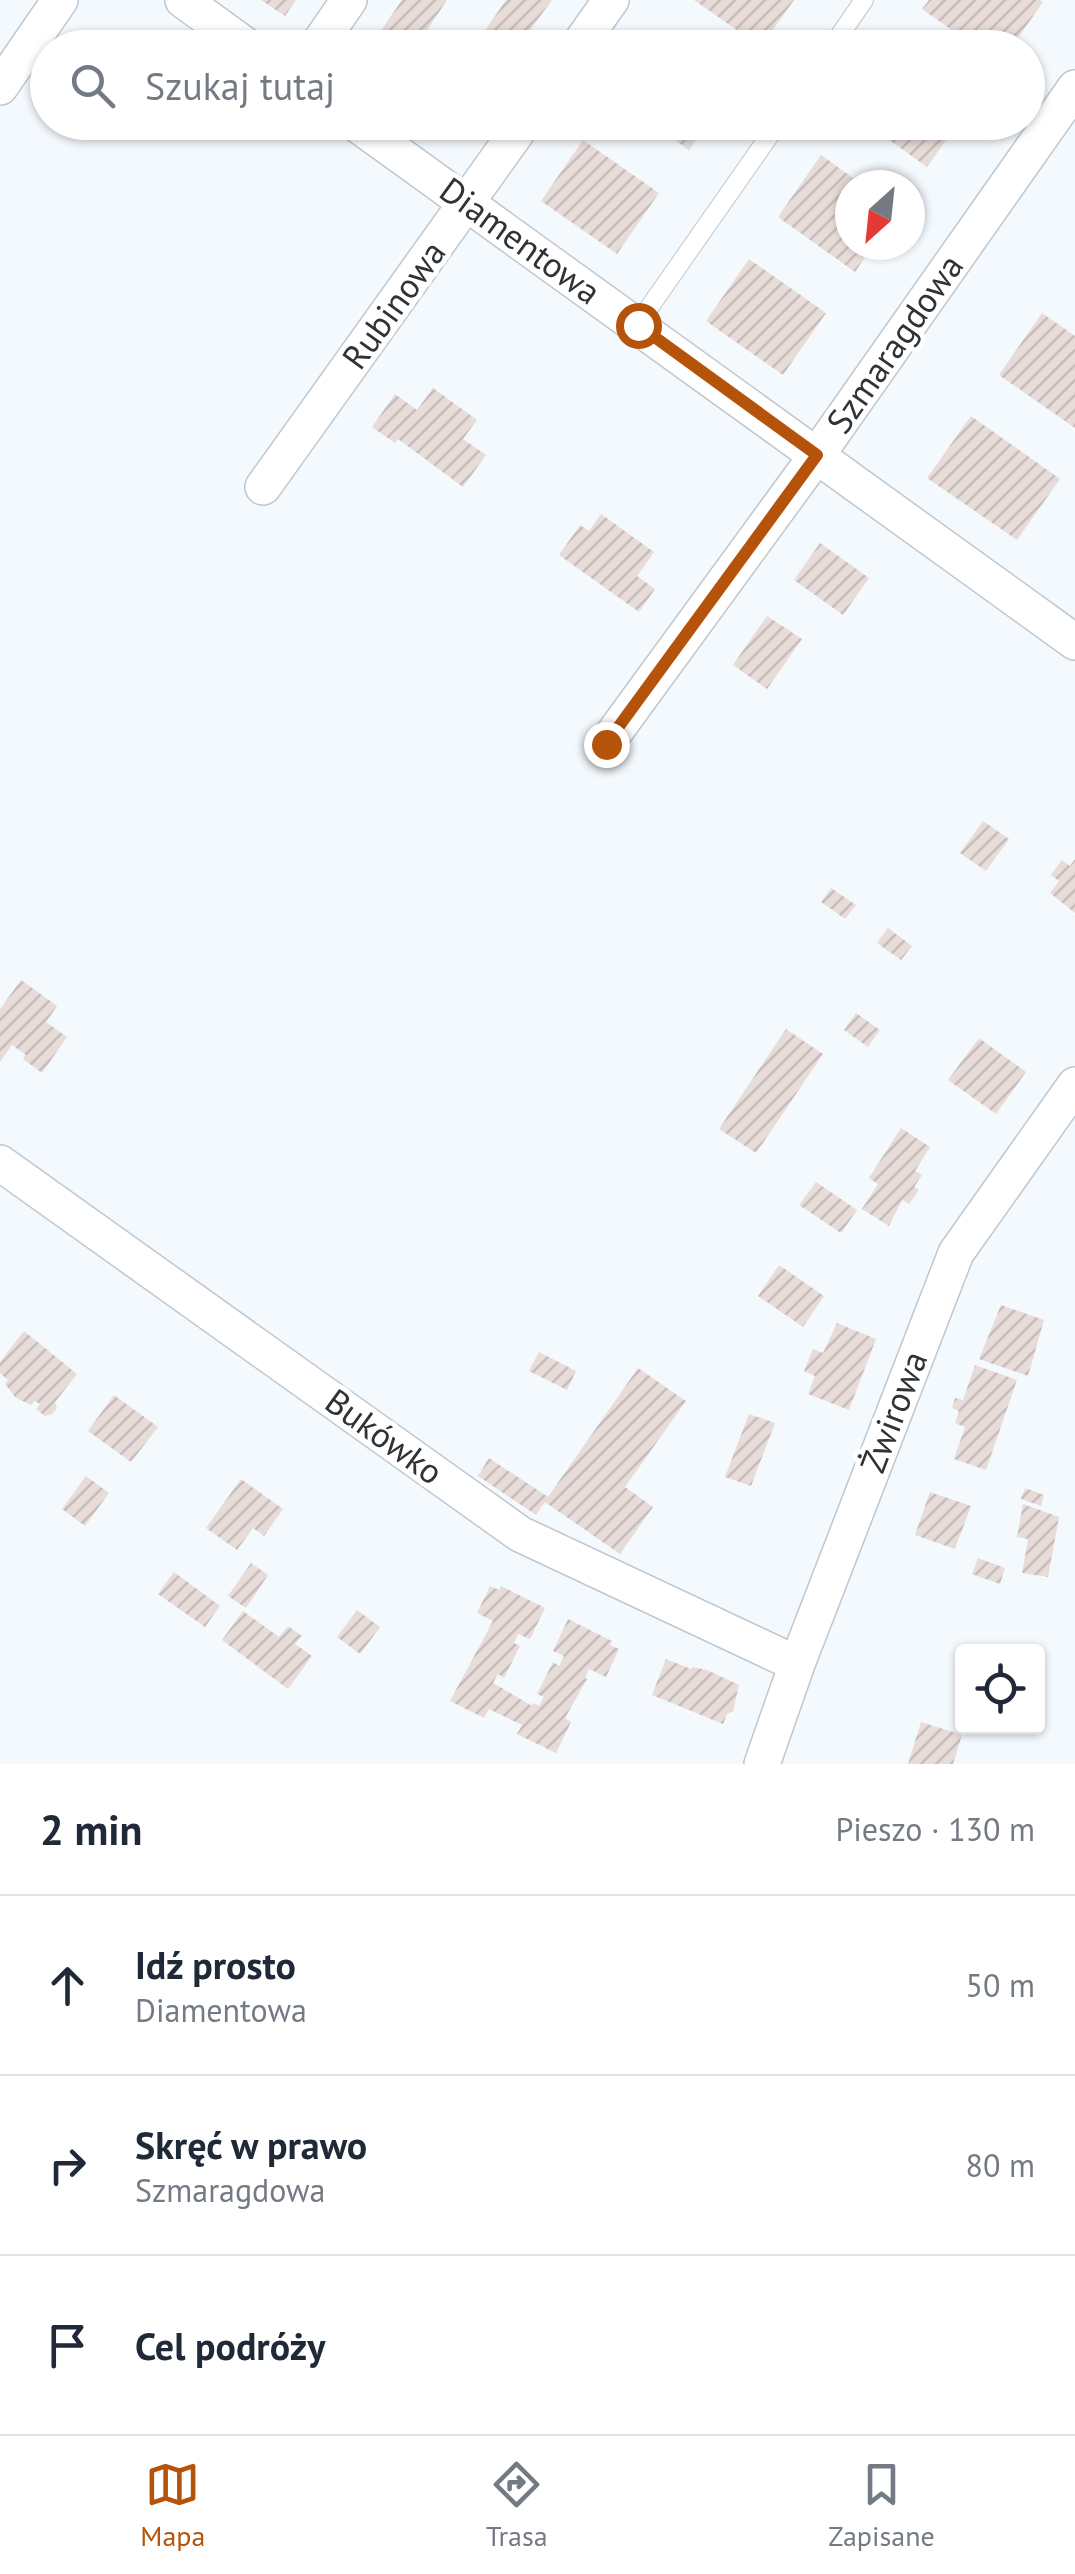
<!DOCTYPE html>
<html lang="pl">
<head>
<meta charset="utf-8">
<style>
	body { margin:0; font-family:"PT Sans",sans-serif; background:#f2f2f3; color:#1f2937 }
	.controls { position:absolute; right:30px; bottom:30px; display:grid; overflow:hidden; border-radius:10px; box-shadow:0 2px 8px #0004 }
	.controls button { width:90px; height:90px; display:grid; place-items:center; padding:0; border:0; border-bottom:2px solid #e0e1e3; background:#fff; color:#1f2937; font:50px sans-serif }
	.compass { position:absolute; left:835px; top:170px; width:90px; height:90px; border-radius:50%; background:#fff; box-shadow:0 2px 8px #0004; rotate:207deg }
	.stop { position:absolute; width:30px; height:30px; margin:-22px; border:8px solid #b45309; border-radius:50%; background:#fff }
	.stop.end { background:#b45309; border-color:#fff; box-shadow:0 2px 10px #0008 }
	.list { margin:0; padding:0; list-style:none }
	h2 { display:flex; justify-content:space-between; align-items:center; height:130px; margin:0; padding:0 40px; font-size:42px }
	h2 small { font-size:32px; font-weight:400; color:#747a83 }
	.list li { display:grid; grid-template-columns:65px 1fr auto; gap:30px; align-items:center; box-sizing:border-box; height:180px; padding:0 40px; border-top:2px solid #e0e1e3 }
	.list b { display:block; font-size:38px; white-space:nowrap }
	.list p { margin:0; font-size:32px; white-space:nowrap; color:#747a83 }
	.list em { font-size:32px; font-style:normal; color:#747a83 }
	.icon { flex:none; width:55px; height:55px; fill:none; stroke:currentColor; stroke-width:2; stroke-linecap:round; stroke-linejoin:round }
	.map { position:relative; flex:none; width:1075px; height:1764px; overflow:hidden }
	.search { position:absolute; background:#fff; box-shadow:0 2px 8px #0004; left:30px; right:30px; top:30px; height:110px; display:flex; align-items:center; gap:25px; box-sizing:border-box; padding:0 35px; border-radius:55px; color:#747a83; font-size:38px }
	.sheet { height:670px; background:#fff }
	nav { display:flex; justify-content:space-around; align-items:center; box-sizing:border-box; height:140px; border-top:2px solid #e0e1e3; background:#fff; font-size:28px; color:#747a83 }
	nav a { display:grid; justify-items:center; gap:5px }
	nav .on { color:#b45309 }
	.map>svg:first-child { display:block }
	.building { fill:url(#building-hatch) }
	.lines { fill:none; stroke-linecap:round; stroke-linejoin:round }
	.lane-casing { stroke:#bfc7ce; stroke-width:20 }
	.street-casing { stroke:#bfc7ce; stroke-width:38 }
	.lane { stroke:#fff; stroke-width:18 }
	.street { stroke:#fff; stroke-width:35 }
	.route { stroke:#b45309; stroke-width:12 }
	.labels { text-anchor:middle; stroke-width:10; stroke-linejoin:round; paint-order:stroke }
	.street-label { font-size:35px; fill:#303336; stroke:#fff }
</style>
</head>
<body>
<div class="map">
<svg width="1075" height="1764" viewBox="0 0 1075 1764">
	<defs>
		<pattern id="building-hatch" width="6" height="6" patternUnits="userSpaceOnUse" patternTransform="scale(2.5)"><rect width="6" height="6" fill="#e8dcd9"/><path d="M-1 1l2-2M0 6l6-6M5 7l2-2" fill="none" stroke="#c7bdbb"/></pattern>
	</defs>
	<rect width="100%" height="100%" fill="#f4f9fd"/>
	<path class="building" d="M 261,0 L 296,0 L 285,16 Z
		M 402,0 L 447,0 L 415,48 L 369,48 Z
		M 506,0 L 552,0 L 517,48 L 473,48 Z
		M 694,0 L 794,0 L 761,47 Z
		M 929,0 L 1040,0 L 1043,2 L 1011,48 L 977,48 L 922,9 Z
		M 426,122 L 465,122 L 453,141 Z
		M 649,122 L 709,122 L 689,150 Z
		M 864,122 L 959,122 L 927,167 Z
		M 583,140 L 659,193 L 617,254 L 541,201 Z
		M 821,155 L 863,185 L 850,185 L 850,245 L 873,245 L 855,272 L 778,217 Z
		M 749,259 L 826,313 L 783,375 L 706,321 Z
		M 1042,313 L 1075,336 L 1075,428 L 999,375 Z
		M 433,388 L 477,420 L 463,439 L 486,455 L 463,487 L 398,439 L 395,443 L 372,427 L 395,394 L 417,410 Z
		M 971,416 L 1060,479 L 1017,540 L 927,478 Z
		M 601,514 L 654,552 L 637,576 L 655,589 L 639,612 L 559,555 L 580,525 L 589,531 Z
		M 820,543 L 869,578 L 843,615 L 794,580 Z
		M 767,616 L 802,639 L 767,689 L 733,665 Z
		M 983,821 L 1009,839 L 986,871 L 960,853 Z
		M 1075,859 L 1075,913 L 1050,893 L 1059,881 L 1051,875 L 1062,860 L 1070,866 Z
		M 831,888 L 856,905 L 845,919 L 821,902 Z
		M 888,928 L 912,946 L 901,960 L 877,943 Z
		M 21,980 L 57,1006 L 46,1022 L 67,1037 L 42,1073 L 23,1059 L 26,1055 L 12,1045 L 0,1062 L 0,1009 Z
		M 856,1013 L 880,1030 L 868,1047 L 844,1030 Z
		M 786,1029 L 823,1054 L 756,1153 L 719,1129 Z
		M 979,1038 L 1026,1072 L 996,1114 L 948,1080 Z
		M 901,1128 L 930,1147 L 915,1171 L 922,1175 L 914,1187 L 919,1190 L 909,1204 L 902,1200 L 889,1226 L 862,1209 L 878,1184 L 869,1178 Z
		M 816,1182 L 857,1210 L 841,1233 L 799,1205 Z
		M 779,1265 L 824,1296 L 803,1327 L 758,1296 Z
		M 1001,1305 L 1044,1320 L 1028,1376 L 979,1359 Z
		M 837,1323 L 876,1339 L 849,1410 L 808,1394 L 815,1376 L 804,1371 L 813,1349 L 823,1353 Z
		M 24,1331 L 77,1374 L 55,1402 L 57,1408 L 52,1414 L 45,1416 L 36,1409 L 40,1404 L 35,1401 L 31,1405 L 16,1398 L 5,1384 L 8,1380 L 0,1373 L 0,1362 Z
		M 539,1352 L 576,1371 L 567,1390 L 529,1371 Z
		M 975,1365 L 1017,1380 L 986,1470 L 954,1459 L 965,1427 L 955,1423 L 959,1411 L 952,1408 L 955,1398 L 963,1400 Z
		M 638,1368 L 686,1401 L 625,1487 L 653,1507 L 620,1554 L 545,1502 L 536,1515 L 478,1476 L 489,1458 L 548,1497 Z
		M 114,1395 L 158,1427 L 131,1462 L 88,1431 Z
		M 749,1414 L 775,1423 L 751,1486 L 725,1477 Z
		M 86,1476 L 109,1493 L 85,1526 L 62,1509 Z
		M 241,1479 L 283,1509 L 264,1536 L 253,1528 L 237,1550 L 206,1528 Z
		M 1025,1488 L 1044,1495 L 1041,1506 L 1021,1499 Z
		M 930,1492 L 971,1506 L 955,1549 L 915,1535 Z
		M 1023,1504 L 1059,1517 L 1048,1577 L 1022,1573 L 1028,1539 L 1017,1537 Z
		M 978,1558 L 1005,1568 L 1000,1584 L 972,1574 Z
		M 251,1563 L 268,1575 L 246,1608 L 228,1596 Z
		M 174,1572 L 220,1606 L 205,1627 L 158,1594 Z
		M 490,1586 L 499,1590 L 501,1586 L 545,1608 L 530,1639 L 518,1634 L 514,1643 L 520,1646 L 504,1678 L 498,1674 L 493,1683 L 532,1706 L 533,1703 L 539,1706 L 544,1697 L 537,1694 L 553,1662 L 559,1666 L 564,1656 L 553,1651 L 568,1619 L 612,1641 L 610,1645 L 619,1649 L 606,1677 L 589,1669 L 585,1678 L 587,1679 L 565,1718 L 571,1722 L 556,1753 L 517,1734 L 522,1725 L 489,1709 L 484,1718 L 450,1701 L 493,1621 L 477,1613 Z
		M 357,1610 L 380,1627 L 360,1654 L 337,1637 Z
		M 243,1611 L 279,1637 L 288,1626 L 302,1636 L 295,1644 L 312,1656 L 288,1689 L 222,1640 Z
		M 666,1659 L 691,1669 L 692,1667 L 707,1670 L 739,1685 L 733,1711 L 727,1714 L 723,1724 L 652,1695 Z
		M 921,1722 L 962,1735 L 953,1764 L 908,1764 Z"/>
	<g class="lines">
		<defs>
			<path id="lane" d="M 831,48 L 864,0
				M 637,325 L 779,122"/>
			<path id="street" d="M 183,0 L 249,48
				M 316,48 L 349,0
				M 577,48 L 611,0
				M 0,87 L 60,0
				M 354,122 L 1075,642
				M 263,487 L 524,122
				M 606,744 L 817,455 L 1075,88
				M 0,1163 L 520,1534 L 797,1664
				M 762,1764 L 797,1664 L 956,1253 L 1075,1085"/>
		</defs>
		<use href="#lane" class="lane-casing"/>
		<use href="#street" class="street-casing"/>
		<use href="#lane" class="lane"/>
		<use href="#street" class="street"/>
	</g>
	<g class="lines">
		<path class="route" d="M 606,744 L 817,455 L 638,325"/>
	</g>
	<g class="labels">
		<g class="street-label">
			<text transform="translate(520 241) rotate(36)" y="12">Diamentowa</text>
			<text transform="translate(394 305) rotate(-54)" y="12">Rubinowa</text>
			<text transform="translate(895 344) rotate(-55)" y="12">Szmaragdowa</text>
			<text transform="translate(894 1412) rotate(-69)" y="12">Żwirowa</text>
			<text transform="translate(384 1437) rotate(36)" y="12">Bukówko</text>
		</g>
	</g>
</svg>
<div class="controls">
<button><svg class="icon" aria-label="locate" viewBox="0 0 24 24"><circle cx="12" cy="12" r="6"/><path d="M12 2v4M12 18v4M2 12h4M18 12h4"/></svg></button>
</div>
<svg class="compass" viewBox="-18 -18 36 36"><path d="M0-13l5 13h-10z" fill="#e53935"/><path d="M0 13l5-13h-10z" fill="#747a83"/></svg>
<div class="stop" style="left:638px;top:325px"></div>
<div class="stop end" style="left:606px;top:744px"></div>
<div class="search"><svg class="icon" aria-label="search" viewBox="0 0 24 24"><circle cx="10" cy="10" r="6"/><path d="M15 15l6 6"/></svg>Szukaj tutaj</div>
</div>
<section class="sheet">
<h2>2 min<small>Pieszo · 130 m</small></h2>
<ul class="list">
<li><svg class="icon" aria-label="ahead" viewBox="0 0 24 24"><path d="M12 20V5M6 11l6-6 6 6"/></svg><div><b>Idź prosto</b><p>Diamentowa</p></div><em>50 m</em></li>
<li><svg class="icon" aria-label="right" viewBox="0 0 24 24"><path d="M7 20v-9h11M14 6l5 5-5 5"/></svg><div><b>Skręć w prawo</b><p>Szmaragdowa</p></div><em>80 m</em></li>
<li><svg class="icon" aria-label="arrive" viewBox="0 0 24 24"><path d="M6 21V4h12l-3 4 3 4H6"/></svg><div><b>Cel podróży</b></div></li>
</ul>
</section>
<nav>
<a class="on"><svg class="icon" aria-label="map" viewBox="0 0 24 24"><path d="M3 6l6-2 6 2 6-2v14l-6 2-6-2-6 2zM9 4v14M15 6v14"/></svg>Mapa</a>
<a><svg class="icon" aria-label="directions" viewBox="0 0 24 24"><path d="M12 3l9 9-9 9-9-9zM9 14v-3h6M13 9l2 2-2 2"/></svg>Trasa</a>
<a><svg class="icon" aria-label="saved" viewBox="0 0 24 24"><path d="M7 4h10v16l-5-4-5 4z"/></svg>Zapisane</a>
</nav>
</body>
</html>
